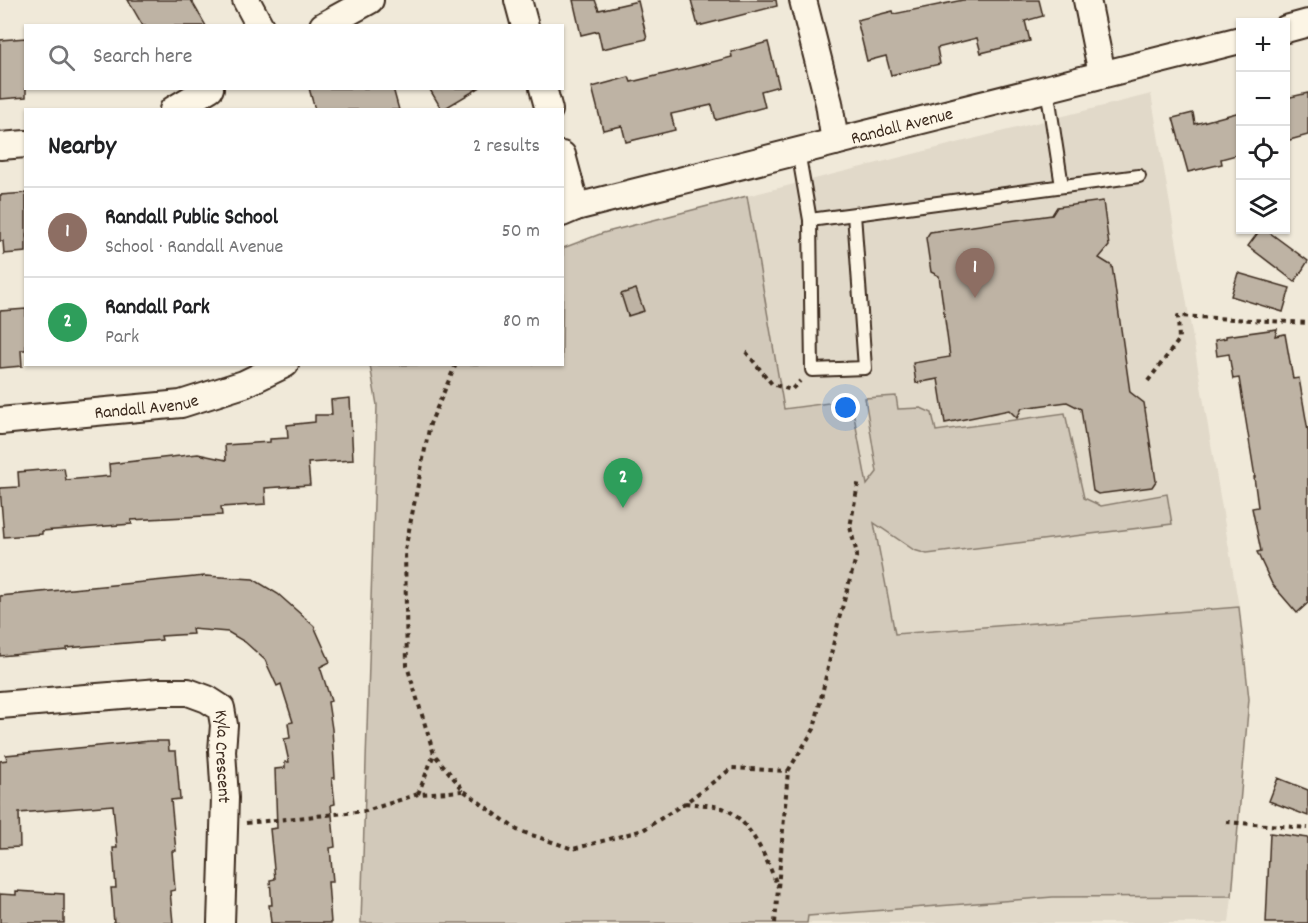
<!DOCTYPE html>
<html lang="en">
<head>
<meta charset="utf-8">
<style>
	body { margin:0; font-family:Dekko,sans-serif; background:#f2f2f2; color:#202124 }
	.controls { position:absolute; right:18px; top:18px; display:grid; overflow:hidden; border-radius:0px; box-shadow:0 2px 4px #0004 }
	.controls button { width:54px; height:54px; display:grid; place-items:center; padding:0; border:0; border-bottom:2px solid #e0e0e0; background:#fff; color:#202124; font:30px sans-serif }
	.you { position:absolute; left:846px; top:408px; width:21px; height:21px; margin:-15px; border:4px solid #fff; border-radius:50%; background:#1a73e8; box-shadow:0 0 0 9px #1a73e833 }
	.badge { display:grid; place-items:center; width:39px; height:39px; border-radius:50%; background:#c8321e; color:#fff; font-size:20px; font-weight:700 }
	.pin { position:absolute; translate:-50% -50px; filter:drop-shadow(0 2px 3px #0008) }
	.pin::after { content:''; position:absolute; top:32px; width:21px; height:18px; background:inherit; clip-path:polygon(0 0,100% 0,50% 100%) }
	.list { margin:0; padding:0; list-style:none }
	h2 { display:flex; justify-content:space-between; align-items:center; height:78px; margin:0; padding:0 24px; font-size:26px }
	h2 small { font-size:20px; font-weight:400; color:#757577 }
	.list li { display:grid; grid-template-columns:39px 1fr auto; gap:18px; align-items:center; box-sizing:border-box; height:90px; padding:0 24px; border-top:2px solid #e0e0e0 }
	.list b { display:block; font-size:22px; white-space:nowrap }
	.list p { margin:0; font-size:20px; white-space:nowrap; color:#757577 }
	.list em { font-size:20px; font-style:normal; color:#757577 }
	.icon { flex:none; width:33px; height:33px; fill:none; stroke:currentColor; stroke-width:2; stroke-linecap:round; stroke-linejoin:round }
	.map { position:relative; flex:none; width:1308px; height:923px; overflow:hidden }
	.search { position:absolute; background:#fff; box-shadow:0 2px 4px #0004; left:24px; top:24px; width:540px; height:66px; display:flex; align-items:center; gap:15px; box-sizing:border-box; padding:0 21px; border-radius:0px; color:#757577; font-size:22px }
	.panel { position:absolute; background:#fff; box-shadow:0 2px 4px #0004; left:24px; top:108px; width:540px; height:258px; border-radius:0px }
	.map>svg:first-child { display:block }
	.built { fill:#e1d9c9 }
	.green { fill:#d2c9ba; stroke:#867a6c; stroke-width:1.5 }
	.building { fill:#beb3a4; stroke:#3b2a1e; stroke-width:1.5 }
	.lines { fill:none; stroke-linecap:round; stroke-linejoin:round }
	.service-casing { stroke:#3b2a1e; stroke-width:16 }
	.minor-casing { stroke:#3b2a1e; stroke-width:30 }
	.path { stroke:#3b2a1e; stroke-width:4; stroke-dasharray:4.5 4.5; stroke-linecap:butt }
	.service { stroke:#fcf5e5; stroke-width:12 }
	.minor { stroke:#fcf5e5; stroke-width:26 }
	.labels { text-anchor:middle; stroke-width:5; stroke-linejoin:round; paint-order:stroke }
	.street-label { font-size:18px; fill:#3b2a1e; stroke:#fcf5e5 }
</style>
</head>
<body>
<div class="map">
<svg width="1308" height="923" viewBox="0 0 1308 923">
	<rect width="100%" height="100%" fill="#f0e9d9"/>
	<filter id="ink" filterUnits="userSpaceOnUse"><feTurbulence type="fractalNoise" baseFrequency=".0167" numOctaves="2"/><feDisplacementMap in="SourceGraphic" scale="12" xChannelSelector="R" yChannelSelector="G"/><feConvolveMatrix kernelMatrix="1 2 1 2 8 2 1 2 1" color-interpolation-filters="sRGB"/></filter>
	<g filter="url(#ink)">
		<path class="built" d="M 1151,94 L 1239,607 L 895,635 L 851,401 L 784,410 L 747,196 Z
			M 1232,896 L 1229,923 L 807,923 L 808,916 L 1053,897 Z"/>
		<path class="green" d="M 747,196 L 784,409 L 851,400 L 867,485 L 877,472 L 865,398 L 896,396 L 898,409 L 921,408 L 932,413 L 936,431 L 1065,413 L 1084,498 L 1101,506 L 1167,494 L 1172,524 L 927,554 L 914,550 L 874,523 L 895,634 L 1239,607 L 1249,699 L 1232,896 L 1053,897 L 808,916 L 807,923 L 361,923 L 377,405 L 370,365 L 562,364 L 563,248 L 603,233 Z"/>
		<path class="building" d="M 128,0 L 191,0 L 206,26 L 143,26 Z
			M 573,0 L 595,0 L 599,10 L 638,1 L 647,39 L 602,49 L 598,31 L 581,35 Z
			M 691,0 L 776,0 L 777,6 L 698,26 Z
			M 963,0 L 1039,0 L 1043,16 L 1025,21 L 1030,41 L 981,53 L 977,38 L 937,48 L 940,64 L 891,75 L 886,56 L 867,61 L 857,20 L 893,11 L 894,14 Z
			M 26,38 L 26,97 L 0,99 L 0,40 Z
			M 768,42 L 779,86 L 761,91 L 765,107 L 716,120 L 712,105 L 671,114 L 675,130 L 626,142 L 622,126 L 603,130 L 592,87 L 629,77 L 631,82 L 693,67 L 732,57 L 731,52 Z
			M 309,88 L 393,88 L 399,110 L 315,110 Z
			M 429,88 L 479,88 L 442,110 Z
			M 1308,93 L 1308,135 L 1286,141 L 1286,98 Z
			M 1240,112 L 1240,154 L 1221,159 L 1222,164 L 1188,172 L 1173,118 L 1193,113 L 1195,124 Z
			M 26,193 L 26,252 L 4,254 L 3,241 L 0,241 L 0,195 Z
			M 1103,201 L 1109,246 L 1099,258 L 1112,266 L 1130,392 L 1144,403 L 1156,481 L 1152,487 L 1098,494 L 1093,491 L 1081,409 L 1067,402 L 1022,408 L 1017,418 L 1009,410 L 945,423 L 938,379 L 916,383 L 913,363 L 950,357 L 939,276 L 931,272 L 926,238 L 930,232 L 1052,215 L 1057,207 Z
			M 1260,230 L 1266,230 L 1308,261 L 1295,282 L 1248,246 Z
			M 1238,273 L 1290,288 L 1283,312 L 1231,296 Z
			M 636,289 L 644,311 L 628,316 L 621,294 Z
			M 26,309 L 26,350 L 21,350 L 22,366 L 0,368 L 0,311 Z
			M 1277,329 L 1275,336 L 1285,334 L 1293,379 L 1299,378 L 1308,431 L 1308,603 L 1297,613 L 1272,584 L 1257,552 L 1261,551 L 1252,508 L 1258,507 L 1254,477 L 1255,477 L 1239,378 L 1233,379 L 1229,354 L 1217,356 L 1215,340 L 1226,338 L 1226,336 Z
			M 350,398 L 353,460 L 308,463 L 310,485 L 265,488 L 266,504 L 221,507 L 222,515 L 131,520 L 132,524 L 42,531 L 42,534 L 4,537 L 0,488 L 19,487 L 18,472 L 64,468 L 66,480 L 110,476 L 109,464 L 198,454 L 226,460 L 225,445 L 270,442 L 270,439 L 288,438 L 287,425 L 315,422 L 315,415 L 332,415 L 331,400 Z
			M 205,576 L 253,579 L 278,594 L 314,626 L 330,662 L 320,667 L 331,701 L 328,702 L 332,729 L 335,778 L 332,778 L 335,804 L 331,805 L 335,847 L 330,848 L 333,882 L 328,882 L 331,923 L 271,923 L 269,905 L 272,905 L 270,880 L 275,879 L 270,829 L 277,828 L 275,769 L 285,768 L 285,762 L 289,762 L 284,739 L 290,738 L 288,723 L 293,722 L 281,684 L 277,686 L 265,660 L 245,642 L 228,632 L 192,629 L 193,634 L 161,636 L 162,640 L 67,648 L 67,650 L 0,656 L 0,596 Z
			M 150,741 L 168,741 L 169,751 L 176,751 L 180,799 L 171,800 L 176,851 L 172,851 L 175,890 L 170,891 L 173,923 L 114,923 L 111,888 L 116,888 L 113,848 L 117,848 L 113,805 L 19,813 L 20,847 L 0,848 L 0,761 L 7,760 L 6,755 Z
			M 1278,778 L 1308,790 L 1308,816 L 1269,801 Z
			M 1270,833 L 1308,838 L 1308,923 L 1266,923 Z
			M 16,891 L 64,894 L 64,923 L 0,923 L 0,894 L 16,895 Z"/>
		<g class="lines">
			<defs>
				<path id="service" d="M 1047,88 L 1062,186
					M 798,151 L 810,220 L 1139,176
					M 810,220 L 812,370 L 865,368 L 854,214"/>
				<g id="minor">
					<path d="M 246,0 L 260,26"/>
					<path d="M 518,0 L 525,26"/>
					<path d="M 803,0 L 829,103 L 835,142"/>
					<path d="M 1087,0 L 1102,74"/>
					<path d="M 323,26 L 370,0"/>
					<path d="M 1286,29 L 1308,23"/>
					<path d="M 543,88 L 549,110"/>
					<path d="M 173,110 L 210,88"/>
					<path d="M 0,146 L 26,144"/>
					<path d="M 562,155 L 576,207"/>
					<path id="s1" d="M 562,213 L 576,207 L 1240,40"/>
					<path id="s2" d="M 0,421 L 181,404 L 244,384 L 285,364"/>
					<path id="s3" d="M 0,705 L 159,692 L 188,692 L 207,699 L 221,708 L 224,725 L 222,751 L 225,798 L 221,923"/>
				</g>
			</defs>
			<use href="#service" class="service-casing"/>
			<use href="#minor" class="minor-casing"/>
			<path class="path" d="M 746,352 L 772,384 L 791,390 L 800,381
				M 456,364 L 430,424 L 405,550 L 407,666 L 434,754 L 464,791 L 517,830 L 573,849 L 643,830 L 685,803 L 732,768 L 788,771
				M 1148,381 L 1179,340 L 1178,316 L 1308,323
				M 418,794 L 434,754
				M 685,803 C 698,805 716,804 727,810 C 751,822 768,862 778,887
				M 1226,822 L 1308,828
				M 246,823 L 366,811 L 418,794 L 463,791
				M 775,923 L 788,771 L 814,729 L 839,619 L 857,554 L 850,527 L 859,479"/>
			<use href="#service" class="service"/>
			<use href="#minor" class="minor"/>
		</g>
	</g>
	<g class="labels">
		<g class="street-label">
			<text dy="6" stroke="none"><textPath href="#s1" startOffset="351">Randall Avenue</textPath></text>
			<text dy="6" stroke="none"><textPath href="#s2" startOffset="147">Randall Avenue</textPath></text>
			<text dy="6" stroke="none"><textPath href="#s3" startOffset="274">Kyla Crescent</textPath></text>
		</g>
	</g>
</svg>
<div class="controls">
<button>+</button>
<button>−</button>
<button><svg class="icon" aria-label="locate" viewBox="0 0 24 24"><circle cx="12" cy="12" r="6"/><path d="M12 2v4M12 18v4M2 12h4M18 12h4"/></svg></button>
<button><svg class="icon" aria-label="layers" viewBox="0 0 24 24"><path d="M12 4l9 5-9 5-9-5zM3 14l9 5 9-5"/></svg></button>
</div>
<div class="you"></div>
<div class="pin badge" style="left:975px;top:298px;background:#8d6e63">1</div>
<div class="pin badge" style="left:623px;top:508px;background:#2e9e5b">2</div>
<div class="search"><svg class="icon" aria-label="search" viewBox="0 0 24 24"><circle cx="10" cy="10" r="6"/><path d="M15 15l6 6"/></svg>Search here</div>
<section class="panel">
<h2>Nearby<small>2 results</small></h2>
<ul class="list">
<li><span class="badge" style="background:#8d6e63">1</span><div><b>Randall Public School</b><p>School · Randall Avenue</p></div><em>50 m</em></li>
<li><span class="badge" style="background:#2e9e5b">2</span><div><b>Randall Park</b><p>Park</p></div><em>80 m</em></li>
</ul>
</section>
</div>
</body>
</html>
